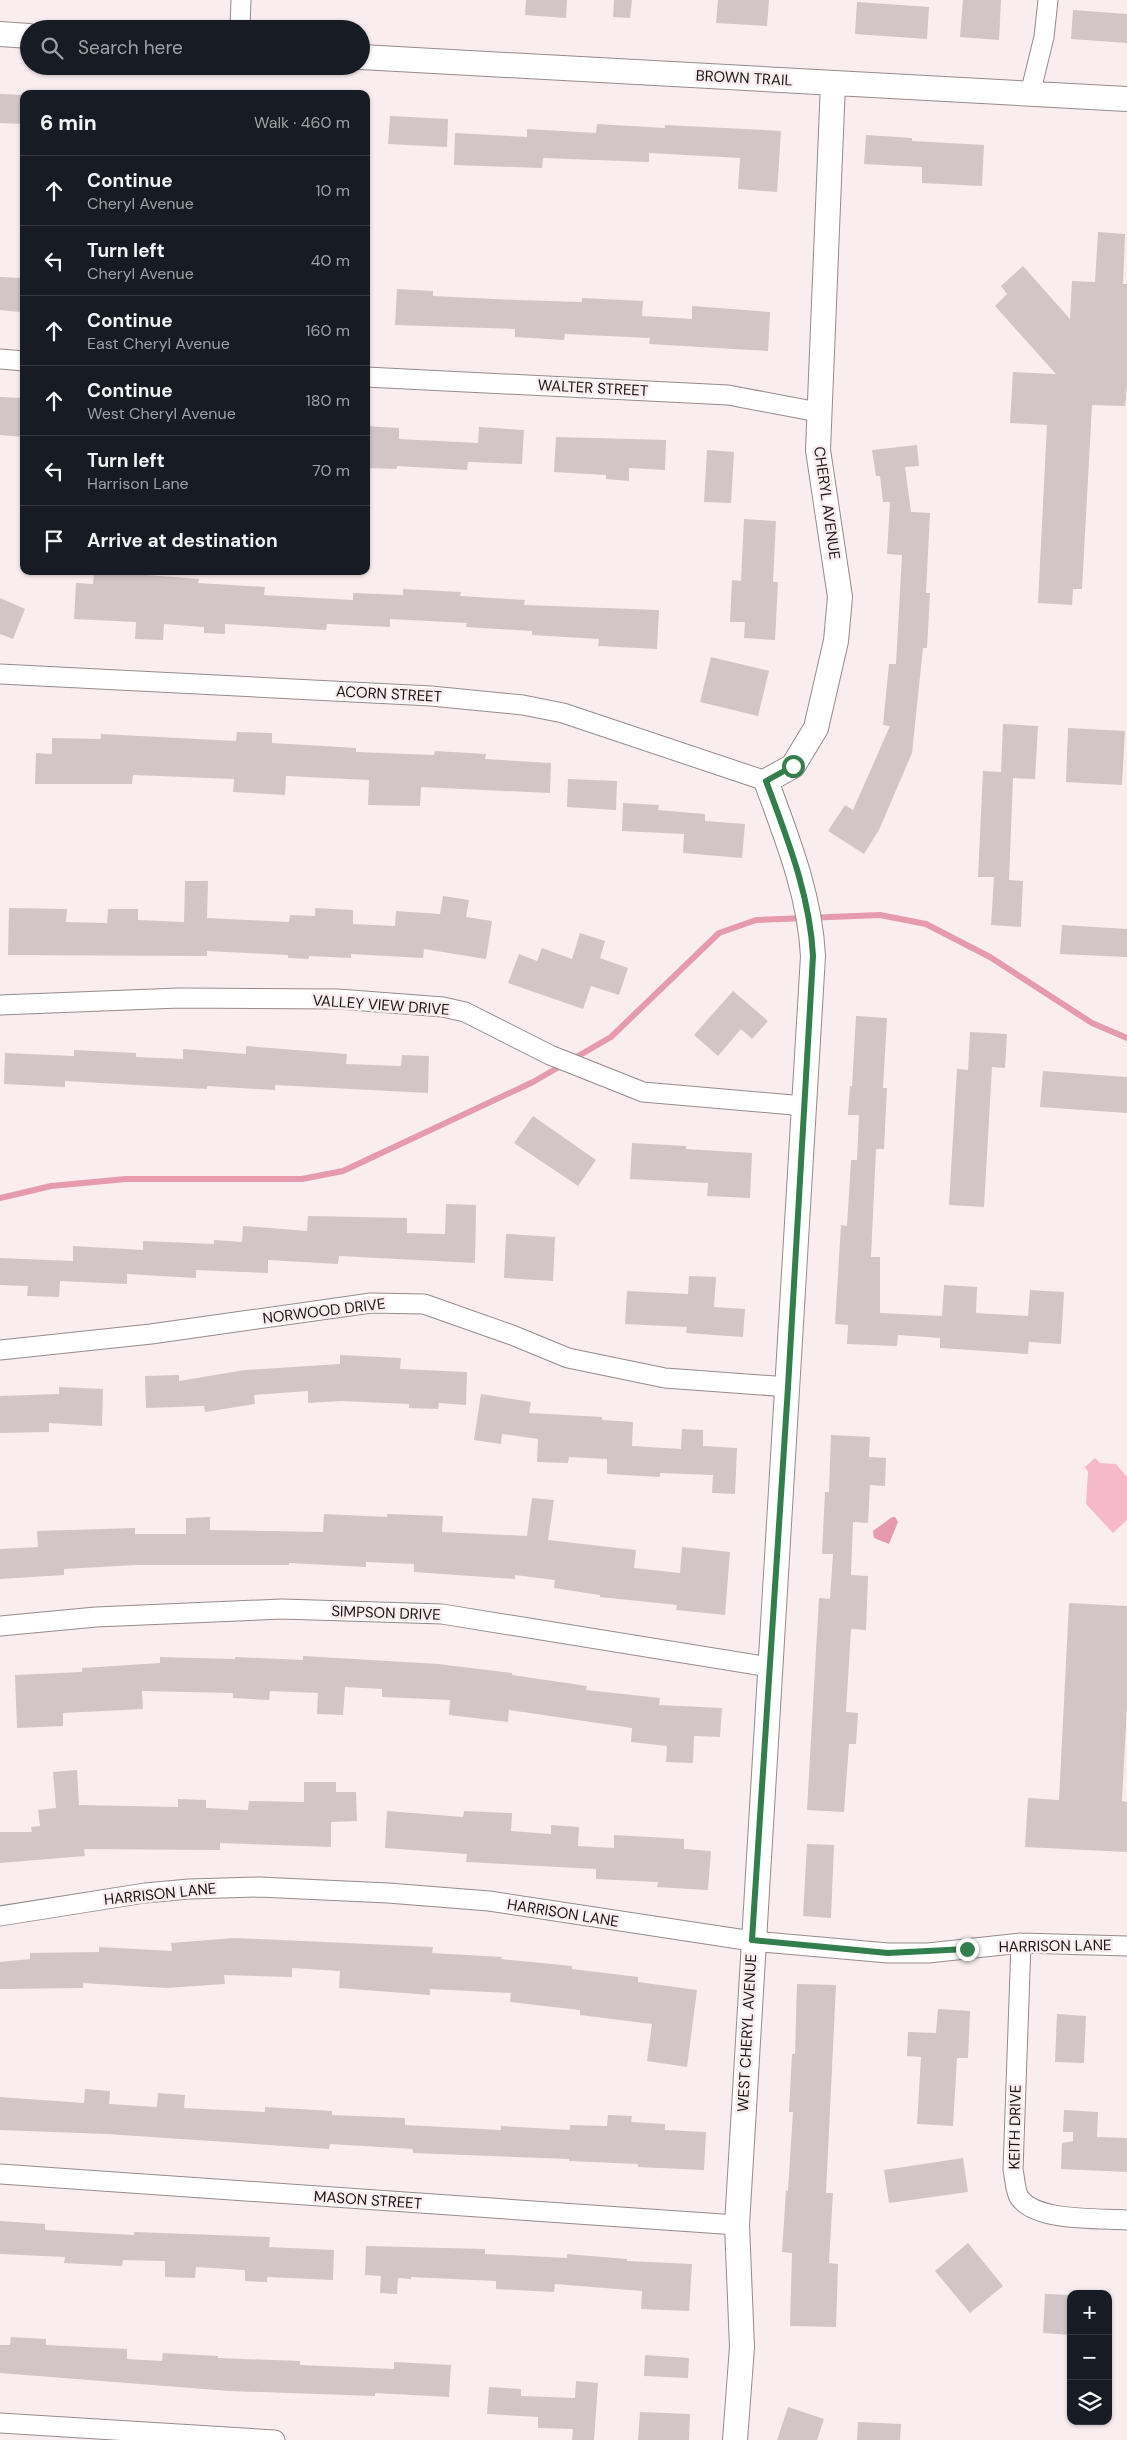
<!DOCTYPE html>
<html lang="en">
<head>
<meta charset="utf-8">
<style>
	body { margin:0; font-family:"DM Sans",sans-serif; background:#242831; color:#f1f3f6 }
	.controls { position:absolute; right:15px; bottom:15px; display:grid; overflow:hidden; border-radius:10px; box-shadow:0 1px 4px #0004 }
	.controls button { width:45px; height:45px; display:grid; place-items:center; padding:0; border:0; border-bottom:1px solid #363941; background:#171b24; color:#f1f3f6; font:25px sans-serif }
	.stop { position:absolute; width:15px; height:15px; margin:-11px; border:4px solid #327e4c; border-radius:50%; background:#fff }
	.stop.end { background:#327e4c; border-color:#fff; box-shadow:0 1px 5px #0008 }
	.list { margin:0; padding:0; list-style:none }
	h2 { display:flex; justify-content:space-between; align-items:center; height:65px; margin:0; padding:0 20px; font-size:21px }
	h2 small { font-size:16px; font-weight:400; color:#9ea1a6 }
	.list li { display:grid; grid-template-columns:32px 1fr auto; gap:15px; align-items:center; box-sizing:border-box; height:70px; padding:0 20px; border-top:1px solid #363941 }
	.list b { display:block; font-size:19px; white-space:nowrap }
	.list p { margin:0; font-size:16px; white-space:nowrap; color:#9ea1a6 }
	.list em { font-size:16px; font-style:normal; color:#9ea1a6 }
	.icon { flex:none; width:28px; height:28px; fill:none; stroke:currentColor; stroke-width:2; stroke-linecap:round; stroke-linejoin:round }
	.map { position:relative; flex:none; width:1127px; height:2440px; overflow:hidden }
	.search { position:absolute; background:#171b24; box-shadow:0 1px 4px #0004; left:20px; top:20px; width:350px; height:55px; display:flex; align-items:center; gap:12px; box-sizing:border-box; padding:0 18px; border-radius:28px; color:#9ea1a6; font-size:19px }
	.panel { position:absolute; background:#171b24; box-shadow:0 1px 4px #0004; left:20px; top:90px; width:350px; height:485px; border-radius:10px }
	.map>svg:first-child { display:block }
	.green { fill:#f6b9c9 }
	.water { fill:#e69aae }
	.lines { fill:none; stroke-linecap:round; stroke-linejoin:round }
	.stream { stroke:#e69aae; stroke-width:6 }
	.building { fill:#d1c5c8 }
	.minor-casing { stroke:#958a8d; stroke-width:21 }
	.tertiary-casing { stroke:#958a8d; stroke-width:26 }
	.minor { stroke:#fff; stroke-width:19 }
	.tertiary { stroke:#fff; stroke-width:24 }
	.route { stroke:#327e4c; stroke-width:6 }
	.labels { text-anchor:middle; stroke-width:5; stroke-linejoin:round; paint-order:stroke }
	.street-label { font-size:15px; fill:#1a1617; stroke:#f9edf0 }
</style>
</head>
<body>
<div class="map">
<svg width="1127" height="2440" viewBox="0 0 1127 2440">
	<rect width="100%" height="100%" fill="#f9edf0"/>
	<path class="green" d="M 1095,1458 L 1100,1463 L 1116,1464 L 1127,1477 L 1127,1520 L 1113,1533 L 1086,1504 L 1088,1472 L 1085,1467 Z"/>
	<path class="water" d="M 892,1517 L 895,1517 L 898,1522 L 889,1544 L 874,1538 L 873,1531 Z"/>
	<g class="lines">
		<path class="stream" d="M 573,1059 L 611,1037 L 719,933 L 756,920 L 880,915 L 926,924 L 990,957 L 1092,1023 L 1127,1038
			M 0,1198 L 51,1186 L 126,1179 L 302,1179 L 343,1171 L 533,1082 L 564,1064"/>
	</g>
	<path class="building" d="M 526,0 L 567,0 L 566,18 L 525,15 Z
		M 614,0 L 632,0 L 630,18 L 613,17 Z
		M 718,0 L 769,0 L 767,26 L 716,23 Z
		M 963,0 L 1001,0 L 999,40 L 960,37 Z
		M 857,2 L 929,7 L 927,39 L 855,34 Z
		M 1073,10 L 1127,14 L 1127,43 L 1071,39 Z
		M 0,94 L 24,95 L 24,124 L 0,123 Z
		M 390,116 L 448,119 L 447,147 L 388,144 Z
		M 597,124 L 665,128 L 665,125 L 781,131 L 777,192 L 738,189 L 740,158 L 649,153 L 649,162 L 543,158 L 542,168 L 454,165 L 455,133 L 527,137 L 527,129 L 596,133 Z
		M 866,135 L 912,138 L 912,141 L 984,145 L 982,186 L 922,183 L 922,167 L 864,164 Z
		M 1098,232 L 1125,234 L 1123,284 L 1127,284 L 1127,385 L 1125,406 L 1092,405 L 1082,589 L 1073,589 L 1072,605 L 1038,603 L 1047,425 L 1010,423 L 1013,372 L 1056,374 L 995,306 L 1007,294 L 1001,286 L 1023,266 L 1070,319 L 1072,281 L 1095,282 Z
		M 0,277 L 22,278 L 20,312 L 0,310 Z
		M 397,289 L 433,291 L 433,296 L 517,300 L 582,302 L 582,298 L 643,301 L 642,316 L 692,319 L 692,306 L 770,312 L 768,351 L 649,344 L 650,338 L 565,334 L 564,340 L 515,337 L 515,329 L 395,325 Z
		M 0,397 L 24,398 L 24,437 L 0,435 Z
		M 366,426 L 399,428 L 399,439 L 478,443 L 479,427 L 524,430 L 522,464 L 468,462 L 467,470 L 397,466 L 397,469 L 366,468 Z
		M 556,437 L 666,440 L 665,470 L 629,468 L 629,481 L 606,479 L 606,475 L 554,472 Z
		M 917,445 L 919,466 L 905,467 L 911,512 L 930,513 L 926,593 L 930,593 L 927,648 L 923,648 L 912,753 L 879,830 L 864,854 L 828,831 L 845,805 L 853,810 L 890,726 L 883,725 L 889,664 L 896,664 L 902,555 L 887,554 L 890,502 L 883,502 L 880,476 L 876,476 L 872,450 Z
		M 707,450 L 734,452 L 731,503 L 704,502 Z
		M 744,519 L 776,521 L 773,582 L 778,582 L 775,640 L 744,638 L 745,622 L 730,622 L 732,580 L 741,581 Z
		M 94,571 L 199,579 L 198,583 L 265,587 L 264,595 L 353,600 L 353,593 L 403,595 L 403,589 L 461,592 L 460,596 L 525,600 L 524,605 L 659,610 L 657,649 L 598,646 L 599,639 L 532,635 L 532,631 L 466,627 L 467,623 L 390,619 L 390,627 L 327,624 L 326,630 L 225,624 L 225,634 L 204,633 L 204,627 L 164,624 L 163,640 L 135,639 L 136,622 L 74,619 L 76,583 L 93,584 Z
		M 0,598 L 25,609 L 13,639 L 0,634 Z
		M 711,657 L 769,671 L 758,716 L 700,702 Z
		M 1003,724 L 1038,726 L 1035,779 L 1013,778 L 1009,880 L 1023,881 L 1021,927 L 991,925 L 994,877 L 978,877 L 983,771 L 1001,772 Z
		M 1068,728 L 1125,731 L 1122,785 L 1066,782 Z
		M 237,732 L 272,733 L 272,743 L 356,748 L 356,752 L 434,755 L 435,751 L 486,754 L 485,759 L 551,763 L 550,793 L 421,787 L 420,806 L 368,805 L 369,780 L 286,776 L 285,795 L 233,792 L 234,779 L 159,776 L 133,775 L 132,784 L 35,784 L 36,753 L 52,754 L 52,738 L 101,739 L 101,734 L 236,741 Z
		M 568,779 L 617,781 L 616,810 L 567,807 Z
		M 623,803 L 659,805 L 658,810 L 705,814 L 705,821 L 745,824 L 742,858 L 683,853 L 684,834 L 622,831 Z
		M 185,881 L 208,881 L 207,918 L 289,922 L 290,915 L 315,916 L 315,908 L 353,910 L 353,924 L 395,926 L 396,911 L 440,914 L 443,896 L 469,900 L 466,917 L 492,921 L 486,959 L 424,949 L 423,958 L 351,954 L 351,958 L 309,956 L 309,959 L 288,958 L 288,955 L 207,951 L 207,956 L 8,955 L 9,908 L 67,909 L 66,922 L 107,923 L 108,909 L 138,909 L 138,920 L 184,922 Z
		M 1062,925 L 1127,929 L 1127,957 L 1060,954 Z
		M 580,933 L 605,941 L 600,958 L 628,968 L 619,995 L 591,986 L 583,1009 L 508,983 L 519,954 L 537,961 L 542,948 L 572,959 Z
		M 733,991 L 768,1021 L 752,1039 L 741,1029 L 718,1056 L 694,1035 Z
		M 856,1016 L 887,1018 L 883,1088 L 887,1088 L 884,1149 L 876,1149 L 871,1257 L 880,1257 L 880,1313 L 942,1316 L 944,1285 L 977,1287 L 976,1313 L 1028,1316 L 1030,1290 L 1064,1292 L 1061,1344 L 1029,1342 L 1028,1354 L 940,1348 L 940,1338 L 898,1335 L 897,1346 L 847,1344 L 848,1325 L 835,1324 L 841,1225 L 847,1226 L 851,1160 L 857,1160 L 859,1115 L 848,1115 L 850,1086 L 852,1086 Z
		M 970,1032 L 1007,1034 L 1005,1068 L 992,1067 L 984,1207 L 949,1205 L 957,1069 L 968,1070 Z
		M 246,1046 L 347,1054 L 346,1064 L 401,1066 L 402,1055 L 429,1056 L 428,1093 L 275,1085 L 275,1090 L 207,1086 L 207,1089 L 65,1081 L 65,1087 L 4,1084 L 5,1053 L 74,1056 L 74,1050 L 136,1053 L 136,1057 L 183,1059 L 183,1049 L 246,1054 Z
		M 1043,1071 L 1127,1077 L 1127,1113 L 1040,1107 Z
		M 533,1116 L 596,1160 L 578,1186 L 514,1143 Z
		M 632,1143 L 686,1146 L 686,1149 L 752,1153 L 750,1198 L 707,1196 L 708,1183 L 630,1179 Z
		M 446,1204 L 476,1205 L 475,1263 L 339,1256 L 338,1264 L 268,1260 L 268,1273 L 196,1270 L 196,1278 L 127,1274 L 127,1284 L 60,1281 L 59,1297 L 27,1296 L 28,1286 L 0,1285 L 0,1258 L 73,1261 L 73,1246 L 143,1250 L 143,1241 L 214,1244 L 214,1240 L 242,1242 L 243,1226 L 307,1231 L 308,1216 L 407,1218 L 407,1233 L 445,1234 Z
		M 506,1234 L 555,1237 L 553,1281 L 504,1278 Z
		M 689,1276 L 716,1277 L 714,1307 L 745,1309 L 743,1337 L 686,1333 L 687,1327 L 625,1324 L 627,1291 L 688,1294 Z
		M 340,1355 L 401,1358 L 400,1369 L 467,1372 L 466,1405 L 439,1403 L 438,1409 L 409,1408 L 409,1404 L 341,1401 L 308,1403 L 308,1391 L 254,1395 L 255,1404 L 205,1412 L 204,1406 L 146,1408 L 145,1376 L 179,1375 L 179,1381 L 245,1370 L 340,1364 Z
		M 59,1387 L 103,1389 L 102,1426 L 49,1423 L 49,1432 L 0,1433 L 0,1396 L 59,1394 Z
		M 481,1394 L 531,1402 L 529,1413 L 602,1417 L 602,1420 L 633,1422 L 632,1446 L 681,1449 L 682,1429 L 703,1430 L 703,1446 L 737,1448 L 735,1494 L 712,1493 L 713,1475 L 660,1473 L 660,1477 L 607,1474 L 607,1459 L 569,1457 L 568,1463 L 537,1462 L 538,1439 L 502,1434 L 501,1444 L 474,1440 Z
		M 831,1435 L 870,1437 L 869,1457 L 886,1458 L 885,1486 L 870,1485 L 868,1523 L 853,1522 L 851,1575 L 868,1576 L 866,1630 L 851,1629 L 846,1712 L 858,1713 L 856,1744 L 849,1744 L 844,1812 L 807,1810 L 819,1598 L 830,1599 L 833,1554 L 822,1554 L 825,1492 L 829,1492 Z
		M 532,1498 L 554,1500 L 548,1540 L 636,1550 L 634,1568 L 680,1573 L 682,1547 L 730,1552 L 725,1615 L 676,1610 L 677,1605 L 600,1597 L 600,1595 L 554,1588 L 555,1580 L 515,1575 L 515,1579 L 414,1572 L 414,1564 L 366,1562 L 366,1567 L 289,1563 L 289,1565 L 136,1565 L 64,1569 L 64,1575 L 0,1579 L 0,1549 L 38,1547 L 37,1531 L 135,1528 L 135,1534 L 186,1534 L 186,1518 L 210,1517 L 210,1530 L 323,1532 L 324,1514 L 387,1517 L 387,1514 L 443,1516 L 442,1532 L 527,1536 Z
		M 1069,1603 L 1127,1606 L 1127,1705 L 1122,1801 L 1127,1802 L 1127,1852 L 1025,1847 L 1028,1798 L 1059,1800 Z
		M 303,1656 L 438,1664 L 512,1673 L 512,1675 L 587,1686 L 586,1690 L 660,1698 L 659,1705 L 722,1708 L 720,1737 L 694,1736 L 693,1763 L 666,1762 L 667,1746 L 631,1742 L 632,1728 L 509,1710 L 508,1722 L 449,1715 L 450,1700 L 382,1697 L 382,1689 L 345,1687 L 343,1715 L 317,1714 L 318,1693 L 270,1691 L 269,1700 L 233,1698 L 233,1693 L 142,1691 L 143,1709 L 63,1713 L 63,1726 L 17,1728 L 15,1675 L 82,1672 L 82,1668 L 160,1663 L 160,1657 L 235,1659 L 235,1657 L 303,1660 Z
		M 77,1770 L 79,1805 L 178,1807 L 178,1799 L 206,1800 L 206,1808 L 248,1810 L 249,1801 L 304,1802 L 304,1782 L 336,1782 L 336,1792 L 356,1792 L 357,1821 L 331,1822 L 331,1847 L 220,1843 L 220,1850 L 84,1849 L 85,1856 L 0,1863 L 0,1832 L 32,1832 L 31,1827 L 40,1826 L 38,1810 L 56,1808 L 53,1772 Z
		M 387,1811 L 463,1817 L 464,1811 L 512,1813 L 511,1831 L 551,1834 L 551,1825 L 579,1827 L 578,1846 L 614,1848 L 614,1835 L 684,1839 L 684,1849 L 711,1851 L 708,1890 L 657,1887 L 658,1882 L 596,1879 L 596,1869 L 466,1862 L 467,1854 L 385,1848 Z
		M 807,1844 L 834,1845 L 831,1918 L 803,1916 Z
		M 235,1938 L 433,1947 L 432,1953 L 502,1957 L 501,1959 L 572,1966 L 572,1969 L 638,1977 L 638,1982 L 697,1990 L 687,2067 L 647,2061 L 652,2024 L 580,2015 L 580,2010 L 510,2002 L 511,1993 L 430,1989 L 430,1995 L 339,1988 L 340,1971 L 292,1968 L 292,1977 L 224,1975 L 225,1984 L 166,1988 L 83,1983 L 83,1988 L 0,1989 L 0,1962 L 30,1959 L 30,1953 L 99,1952 L 99,1947 L 172,1951 L 171,1943 Z
		M 797,1984 L 836,1985 L 826,2193 L 833,2193 L 829,2263 L 838,2264 L 836,2327 L 790,2326 L 792,2253 L 782,2252 L 786,2190 L 788,2191 L 793,2112 L 789,2112 L 792,2054 L 795,2054 Z
		M 938,2009 L 970,2011 L 968,2058 L 957,2058 L 953,2126 L 917,2124 L 921,2057 L 907,2056 L 908,2032 L 936,2033 Z
		M 1057,2014 L 1086,2016 L 1084,2063 L 1055,2062 Z
		M 85,2089 L 110,2091 L 109,2104 L 157,2107 L 158,2093 L 185,2095 L 184,2108 L 265,2112 L 265,2107 L 332,2111 L 332,2115 L 405,2118 L 405,2125 L 501,2130 L 501,2126 L 570,2130 L 570,2125 L 607,2126 L 608,2115 L 632,2116 L 631,2122 L 665,2124 L 665,2130 L 706,2132 L 704,2170 L 638,2167 L 638,2164 L 569,2161 L 569,2159 L 413,2153 L 413,2149 L 330,2144 L 329,2149 L 107,2134 L 0,2130 L 0,2097 L 84,2103 Z
		M 1064,2110 L 1098,2112 L 1097,2137 L 1127,2138 L 1127,2172 L 1061,2169 L 1062,2143 L 1073,2141 L 1073,2132 L 1063,2132 Z
		M 963,2158 L 968,2192 L 889,2203 L 884,2170 Z
		M 0,2221 L 45,2224 L 45,2230 L 134,2235 L 134,2232 L 270,2237 L 269,2247 L 334,2250 L 333,2280 L 267,2277 L 267,2282 L 245,2281 L 245,2270 L 196,2267 L 195,2278 L 165,2277 L 165,2261 L 123,2260 L 122,2266 L 64,2263 L 65,2257 L 0,2254 Z
		M 968,2243 L 1003,2286 L 970,2313 L 935,2271 Z
		M 366,2246 L 485,2249 L 485,2254 L 567,2258 L 567,2254 L 627,2259 L 627,2261 L 692,2264 L 689,2311 L 641,2309 L 642,2291 L 555,2284 L 554,2292 L 496,2289 L 496,2281 L 411,2277 L 411,2279 L 398,2278 L 397,2294 L 380,2293 L 381,2276 L 365,2275 Z
		M 1045,2294 L 1071,2295 L 1071,2335 L 1043,2333 Z
		M 11,2337 L 46,2339 L 46,2345 L 127,2349 L 127,2359 L 162,2361 L 163,2353 L 218,2356 L 218,2358 L 300,2361 L 300,2365 L 394,2369 L 394,2362 L 451,2365 L 449,2397 L 375,2393 L 375,2396 L 229,2391 L 0,2373 L 0,2345 L 10,2345 Z
		M 645,2355 L 689,2358 L 688,2378 L 644,2376 Z
		M 576,2381 L 598,2383 L 594,2440 L 572,2440 L 573,2429 L 538,2428 L 538,2417 L 487,2414 L 489,2387 L 521,2389 L 521,2396 L 575,2398 Z
		M 788,2407 L 824,2419 L 817,2440 L 777,2440 Z
		M 640,2412 L 690,2414 L 689,2440 L 638,2440 Z
		M 858,2422 L 901,2424 L 900,2440 L 857,2440 Z"/>
	<g class="lines">
		<defs>
			<path id="minor" d="M 240,29 L 241,0
				M 1030,94 L 1044,37 L 1048,0
				M 0,359 L 24,361
				M 366,377 L 728,395 L 818,412
				M 0,674 L 431,696 L 523,705 L 563,713 L 766,781
				M 0,1005 L 179,998 L 338,999 L 443,1007 L 465,1012 L 550,1055 L 643,1092 L 805,1106
				M 0,1350 L 151,1334 L 371,1303 L 424,1304 L 512,1335 L 568,1358 L 665,1378 L 788,1387
				M 0,1626 L 96,1617 L 282,1609 L 442,1614 L 769,1667
				M 0,1916 L 145,1893 L 189,1889 L 259,1887 L 388,1893 L 489,1901 L 752,1941 L 888,1953 L 928,1953 L 1021,1943 L 1127,1946
				M 1021,1943 L 1013,2170 C 1015,2178 1015,2190 1019,2197 C 1035,2222 1099,2218 1127,2220
				M 0,2174 L 737,2225
				M 0,2423 L 275,2440"/>
			<path id="tertiary" d="M 0,34 L 29,36
				M 361,57 L 1127,99
				M 735,2440 L 742,2347 L 737,2225 L 813,956 C 810,895 787,838 766,781 L 793,766 L 816,728 L 836,641 L 840,597 L 818,450 L 833,83"/>
		</defs>
		<use href="#minor" class="minor-casing"/>
		<use href="#tertiary" class="tertiary-casing"/>
		<use href="#minor" class="minor"/>
		<use href="#tertiary" class="tertiary"/>
	</g>
	<g class="lines">
		<path class="route" d="M 793,766 L 766,781 C 787,838 810,895 813,956 L 788,1387 L 752,1940 L 888,1953 L 967,1949"/>
	</g>
	<g class="labels">
		<g class="street-label">
			<text transform="translate(744 78) rotate(3)" y="5">BROWN TRAIL</text>
			<text transform="translate(593 388) rotate(3)" y="5">WALTER STREET</text>
			<text transform="translate(827 503) rotate(82)" y="5">CHERYL AVENUE</text>
			<text transform="translate(389 694) rotate(3)" y="5">ACORN STREET</text>
			<text transform="translate(381 1005) rotate(4)" y="5">VALLEY VIEW DRIVE</text>
			<text transform="translate(324 1311) rotate(-7)" y="5">NORWOOD DRIVE</text>
			<text transform="translate(386 1613) rotate(2)" y="5">SIMPSON DRIVE</text>
			<text transform="translate(160 1894) rotate(-6)" y="5">HARRISON LANE</text>
			<text transform="translate(563 1913) rotate(9)" y="5">HARRISON LANE</text>
			<text transform="translate(1055 1946) rotate(-1)" y="5">HARRISON LANE</text>
			<text transform="translate(747 2033) rotate(-87)" y="5">WEST CHERYL AVENUE</text>
			<text transform="translate(1015 2127) rotate(-89)" y="5">KEITH DRIVE</text>
			<text transform="translate(368 2200) rotate(4)" y="5">MASON STREET</text>
		</g>
	</g>
</svg>
<div class="controls">
<button>+</button>
<button>−</button>
<button><svg class="icon" aria-label="layers" viewBox="0 0 24 24"><path d="M12 4l9 5-9 5-9-5zM3 14l9 5 9-5"/></svg></button>
</div>
<div class="stop" style="left:793px;top:766px"></div>
<div class="stop end" style="left:967px;top:1949px"></div>
<div class="search"><svg class="icon" aria-label="search" viewBox="0 0 24 24"><circle cx="10" cy="10" r="6"/><path d="M15 15l6 6"/></svg>Search here</div>
<section class="panel">
<h2>6 min<small>Walk · 460 m</small></h2>
<ul class="list">
<li><svg class="icon" aria-label="ahead" viewBox="0 0 24 24"><path d="M12 20V5M6 11l6-6 6 6"/></svg><div><b>Continue</b><p>Cheryl Avenue</p></div><em>10 m</em></li>
<li><svg class="icon" aria-label="left" viewBox="0 0 24 24"><path d="M17 20v-9H6M10 6l-5 5 5 5"/></svg><div><b>Turn left</b><p>Cheryl Avenue</p></div><em>40 m</em></li>
<li><svg class="icon" aria-label="ahead" viewBox="0 0 24 24"><path d="M12 20V5M6 11l6-6 6 6"/></svg><div><b>Continue</b><p>East Cheryl Avenue</p></div><em>160 m</em></li>
<li><svg class="icon" aria-label="ahead" viewBox="0 0 24 24"><path d="M12 20V5M6 11l6-6 6 6"/></svg><div><b>Continue</b><p>West Cheryl Avenue</p></div><em>180 m</em></li>
<li><svg class="icon" aria-label="left" viewBox="0 0 24 24"><path d="M17 20v-9H6M10 6l-5 5 5 5"/></svg><div><b>Turn left</b><p>Harrison Lane</p></div><em>70 m</em></li>
<li><svg class="icon" aria-label="arrive" viewBox="0 0 24 24"><path d="M6 21V4h12l-3 4 3 4H6"/></svg><div><b>Arrive at destination</b></div></li>
</ul>
</section>
</div>
</body>
</html>
